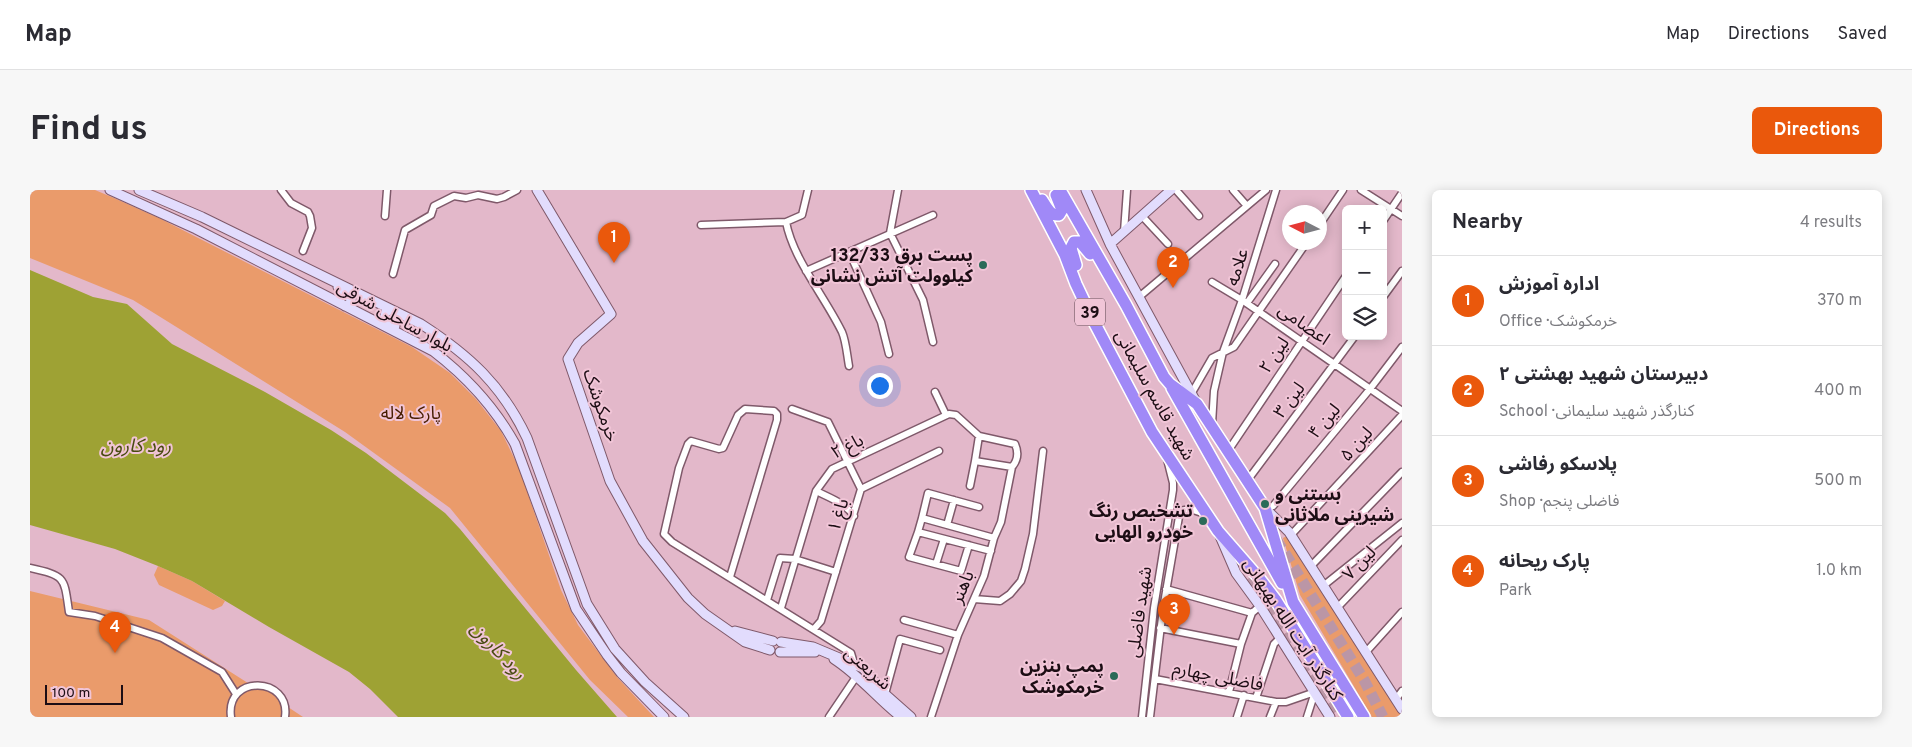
<!DOCTYPE html>
<html lang="en">
<head>
<meta charset="utf-8">
<style>
	body { margin:0; font-family:Overpass,"Noto Sans Arabic",sans-serif; background:#f7f7f7; color:#2b2b33 }
	.controls { position:absolute; right:15px; top:15px; display:grid; overflow:hidden; border-radius:8px; box-shadow:0 2px 12px #0003 }
	.controls button { width:45px; height:45px; display:grid; place-items:center; padding:0; border:0; border-bottom:1px solid #e1e1e2; background:#fff; color:#2b2b33; font:25px sans-serif }
	.compass { position:absolute; left:1252px; top:15px; width:45px; height:45px; border-radius:50%; background:#fff; box-shadow:0 2px 12px #0003; rotate:276deg }
	.scale { position:absolute; left:15px; bottom:12px; width:78px; box-sizing:border-box; padding-left:5px; border:2px solid #1c0d14; border-top:0; font-size:14px; line-height:18px; white-space:nowrap; color:#1c0d14; -webkit-text-stroke:4px #f1c5d7; paint-order:stroke }
	.you { position:absolute; left:849px; top:195px; width:18px; height:18px; margin:-12px; border:4px solid #fff; border-radius:50%; background:#1a73e8; box-shadow:0 0 0 8px #1a73e833 }
	.badge { display:grid; place-items:center; width:32px; height:32px; border-radius:50%; background:#ea580c; color:#fff; font-size:16px; font-weight:700 }
	.pin { position:absolute; translate:-50% -41px; filter:drop-shadow(0 1px 2px #0008) }
	.pin::after { content:''; position:absolute; top:26px; width:18px; height:15px; background:inherit; clip-path:polygon(0 0,100% 0,50% 100%) }
	.list { margin:0; padding:0; list-style:none }
	h2 { display:flex; justify-content:space-between; align-items:center; height:65px; margin:0; padding:0 20px; font-size:21px }
	h2 small { font-size:16px; font-weight:400; color:#7c7c81 }
	.list li { display:grid; grid-template-columns:32px 1fr auto; gap:15px; align-items:center; box-sizing:border-box; height:90px; padding:0 20px; border-top:1px solid #e1e1e2 }
	.list b { display:block; font-size:19px; white-space:nowrap }
	.list p { margin:0; font-size:16px; white-space:nowrap; color:#7c7c81 }
	.list em { font-size:16px; font-style:normal; color:#7c7c81 }
	.icon { flex:none; width:28px; height:28px; fill:none; stroke:currentColor; stroke-width:2; stroke-linecap:round; stroke-linejoin:round }
	.map { position:relative; flex:none; width:1372px; height:527px; overflow:hidden; border-radius:8px }
	header { display:flex; align-items:center; gap:30px; box-sizing:border-box; height:70px; padding:0 25px; background:#fff; border-bottom:1px solid #e1e1e2 }
	header strong { font-size:24px }
	nav { display:flex; gap:28px; margin-inline-start:auto; font-size:18px }
	.intro { display:flex; align-items:center; justify-content:space-between; box-sizing:border-box; height:120px; padding:0 30px }
	h1 { margin:0; font-size:35px }
	.button { padding:12px 22px; border-radius:8px; background:#ea580c; color:#fff; font-size:18px; font-weight:700 }
	main { display:flex; gap:30px; padding:0 30px }
	aside { flex:1; background:#fff; border-radius:8px; box-shadow:0 2px 12px #0003 }
	.map>svg:first-child { display:block }
	.green { fill:#ea9b6b }
	.water { fill:#9ea234 }
	.lines { fill:none; stroke-linecap:round; stroke-linejoin:round }
	.highway-tunnel { stroke:#bb96a6; stroke-width:11; stroke-dasharray:11 5.5; stroke-linecap:butt }
	.street-casing { stroke:#7f596a; stroke-width:9 }
	.secondary-casing { stroke:#7f596a; stroke-width:11 }
	.highway-casing { stroke:#fff; stroke-width:14 }
	.street { stroke:#fff; stroke-width:6 }
	.secondary { stroke:#e2dcfd; stroke-width:9 }
	.highway { stroke:#a089f7; stroke-width:11 }
	.poi-dot { fill:#2b6b59; stroke:#f1c5d7; stroke-width:2 }
	.labels { text-anchor:middle; stroke-width:4; stroke-linejoin:round; paint-order:stroke }
	.shield { fill:#f1c5d7; stroke:#5c444e; stroke-width:1 }
	.shield-label { font-size:16px; font-weight:bold; fill:#1c0d14 }
	.poi-label { font-size:18px; font-weight:bold; fill:#1c0d14; stroke:#f1c5d7; text-anchor:end }
	.street-label { font-size:18px; fill:#1c0d14; stroke:#f1c5d7 }
	.park-label { font-size:18px; fill:#471d00; stroke:#f1c5d7 }
	.water-label { font-size:19px; font-style:italic; fill:#494b11; stroke:#f1c5d7 }
</style>
</head>
<body>
<header>
<strong>Map</strong>
<nav><a>Map</a><a>Directions</a><a>Saved</a></nav>
</header>
<div class="intro"><h1>Find us</h1><a class="button">Directions</a></div>
<main>
<div class="map">
<svg width="1372" height="527" viewBox="0 0 1372 527">
	<rect width="100%" height="100%" fill="#e3b8ca"/>
	<path class="green" d="M 0,0 L 65,0 L 84,8 L 131,29 L 382,157 L 420,183 L 446,209 L 471,241 L 489,278 L 531,400 L 548,435 L 587,487 L 624,527 L 598,527 L 560,490 L 420,318 L 315,242 L 103,110 L 0,68 Z
		M 1257,346 L 1372,527 L 1342,527 L 1270,405 L 1253,348 Z
		M 128,376 L 162,391 L 195,411 L 192,416 L 183,420 L 129,395 L 124,385 Z
		M 0,401 L 119,430 L 221,495 L 247,500 L 255,515 L 273,527 L 0,527 Z"/>
	<path class="water" d="M 0,80 L 63,107 L 97,114 L 142,154 L 235,202 L 301,240 L 336,263 L 415,323 L 430,339 L 546,480 L 587,527 L 368,527 L 340,499 L 319,482 L 239,437 L 162,391 L 128,376 L 85,359 L 0,335 Z"/>
	<g class="lines">
		<path class="highway-tunnel" d="M 1246,349 L 1334,490 L 1353,527
			M 1212,373 L 1311,527"/>
		<defs>
			<path id="street" d="M 251,0 L 261,13 L 278,22 L 280,26 L 282,38 L 273,61
				M 868,0 L 860,43 L 893,110 L 903,152
				M 1146,0 L 1169,26
				M 1203,0 L 1217,16
				M 1331,0 L 1372,26
				M 355,26 L 357,0
				M 1112,26 L 1138,54
				M 1353,31 L 1372,3
				M 756,32 C 763,69 795,107 812,142 C 816,151 817,165 819,176
				M 1290,34 L 1313,0
				M 671,35 L 756,32 L 772,25 L 778,0
				M 1094,42 L 1097,0
				M 819,62 L 851,132 L 859,164
				M 776,81 L 903,25
				M 363,84 L 375,40 L 401,25 L 404,16 L 424,6 L 436,8 L 448,5 L 467,9 L 474,7 L 487,0
				M 1182,92 L 1212,110 L 1372,221
				M 1109,107 L 1236,0
				M 1353,107 L 1372,81
				M 1217,113 L 1245,74
				M 905,202 L 916,225
				M 1160,206 L 1182,168 L 1204,157 L 1277,52
				M 762,219 L 798,232 L 831,299
				M 1182,234 L 1184,201 L 1193,162 L 1212,110 L 1246,0
				M 1198,261 L 1316,86
				M 1217,291 L 1325,146
				M 940,296 L 945,271
				M 786,301 C 800,308 815,313 824,326
				M 1235,318 L 1243,316 L 1340,199 L 1372,157
				M 892,328 L 898,303 L 949,317
				M 917,335 L 924,310
				M 888,342 L 879,367 L 931,381 L 939,355
				M 1261,345 L 1372,225
				M 961,361 L 888,342 L 892,328 L 964,348
				M 906,374 L 914,349
				M 1281,376 L 1372,282
				M 0,378 C 36,386 34,387 39,422 L 65,426 L 132,448 L 192,482 L 206,504
				M 700,387 L 747,230 L 747,224 L 744,221 L 715,219 L 708,225 L 693,258 L 689,259 L 661,251 L 658,254 L 649,278 L 634,344 L 642,352 L 821,463 L 824,473
				M 1293,396 L 1372,333
				M 1136,399 L 1222,423
				M 944,409 L 970,411 L 980,404 L 991,391 L 995,379 L 1003,344 L 1013,261
				M 737,410 L 750,368 L 765,369 L 806,382
				M 751,418 L 786,301 L 802,279 L 919,224 L 926,225 L 949,246 L 985,254 C 989,263 988,270 982,277 L 945,271 L 949,246
				M 1307,418 L 1372,350
				M 874,430 L 928,445
				M 1130,438 L 1211,454
				M 784,439 L 791,431 L 831,299 L 909,261
				M 1336,462 L 1372,422
				M 1125,489 L 1246,512
				M 1199,502 L 1211,454 L 1222,423 L 1230,416
				M 855,504 L 870,449 L 910,460
				M 1226,508 L 1244,454 L 1250,448
				M 1366,509 L 1372,501
				M 201,527 C 195,484 261,486 255,527
				M 799,527 L 826,487
				M 901,527 L 928,445 L 954,386 L 964,348 L 971,332 L 982,277
				M 1112,527 L 1124,418 L 1143,300 L 1143,293 L 1137,269
				M 1120,527 L 1133,419 L 1150,321 L 1160,319 L 1175,324
				M 1207,527 L 1214,505
				M 1240,527 L 1246,512 L 1256,512 L 1285,502
				M 1277,527 L 1285,502"/>
			<path id="secondary" d="M 80,0 L 166,39 L 403,161 C 437,187 464,216 485,254 L 546,419 L 577,465 L 591,483 L 634,527
				M 109,0 L 172,27 L 391,134 C 439,165 472,195 497,248 L 557,414 L 585,459 L 615,492 L 654,527
				M 507,0 L 581,124 L 548,153 L 538,169 L 580,291 L 613,351 L 658,408 L 675,424 L 715,452 L 740,460
				M 1056,0 L 1080,54 L 1166,212
				M 1080,54 L 1141,0
				M 308,97 L 321,109 L 321,114 L 315,116
				M 362,120 L 356,121 L 354,129 L 365,136
				M 1235,318 L 1259,342 L 1372,519
				M 1190,346 L 1206,383 L 1230,416 L 1300,527
				M 705,441 L 743,451
				M 751,452 L 783,457 L 833,478 L 855,504 L 881,527
				M 750,462 L 785,462
				M 804,469 C 829,485 847,508 871,527"/>
			<path id="highway" d="M 1001,0 L 1035,65 L 1046,94 L 1064,132 L 1122,242 L 1188,341 L 1229,388 L 1245,409 L 1318,527
				M 1030,0 L 1096,115 L 1134,187 L 1140,194 L 1167,214 L 1235,318 L 1263,412 L 1334,527
				M 1012,10 C 1016,16 1020,26 1029,25 L 1032,20 L 1026,5
				M 1046,75 L 1041,58 L 1044,52 L 1050,52 L 1060,64
				M 1142,198 L 1252,393"/>
		</defs>
		<use href="#street" class="street-casing"/>
		<use href="#secondary" class="secondary-casing"/>
		<use href="#highway" class="highway-casing"/>
		<use href="#street" class="street"/>
		<use href="#secondary" class="secondary"/>
		<use href="#highway" class="highway"/>
	</g>
	<g class="poi-dot">
		<circle cx="953" cy="75" r="5"/>
		<circle cx="1235" cy="314" r="5"/>
		<circle cx="1173" cy="331" r="5"/>
		<circle cx="1084" cy="486" r="5"/>
	</g>
	<g class="labels">
		<rect class="shield" x="1045" y="108.5" width="30" height="27" rx="4"/>
		<g class="shield-label">
			<text x="1060" y="128">39</text>
		</g>
		<g class="poi-label">
			<text x="943" y="71">پست برق 132/33<tspan x="943" dy="21">کیلوولت آتش نشانی</tspan></text>
			<text x="1245" y="310" text-anchor="start">بستنی و<tspan x="1245" dy="21">شیرینی ملاثانی</tspan></text>
			<text x="1163" y="327">تشخیص رنگ<tspan x="1163" dy="21">خودرو الهایی</tspan></text>
			<text x="1074" y="482">پمپ بنزین<tspan x="1074" dy="21">خرمکوشک</tspan></text>
		</g>
		<g class="street-label">
			<text transform="translate(1207 77) rotate(-73)" y="6">علامه</text>
			<text transform="translate(365 126) rotate(29)" y="6">بلوار ساحلی شرقی</text>
			<text transform="translate(1274 134) rotate(35)" y="6">اعصامی</text>
			<text transform="translate(1244 165) rotate(-56)" y="6">لین ۲</text>
			<text transform="translate(1125 205) rotate(61)" y="6">شهید قاسم سلیمانی</text>
			<text transform="translate(1259 210) rotate(-53)" y="6">لین ۳</text>
			<text transform="translate(571 215) rotate(71)" y="6">خرمکوشک</text>
			<text transform="translate(1294 231) rotate(-50)" y="6">لین ۴</text>
			<text transform="translate(1326 254) rotate(-48)" y="6">لین ۵</text>
			<text transform="translate(817 256) rotate(-27)" y="6">باغ ۲</text>
			<text transform="translate(808 325) rotate(-73)" y="6">باغ ۱</text>
			<text transform="translate(1329 373) rotate(-46)" y="6">لین ۷</text>
			<text transform="translate(932 397) rotate(-67)" y="6">باهنر</text>
			<text transform="translate(1109 422) rotate(-82)" y="6">شهید فاضلی</text>
			<text transform="translate(1263 439) rotate(57)" y="6">کنارگذر آیت الله بهبهانی</text>
			<text transform="translate(838 478) rotate(41)" y="6">شریعتی</text>
			<text transform="translate(1188 486) rotate(11)" y="6">فاضلی چهارم</text>
		</g>
		<g class="park-label">
			<text x="381" y="229">پارک لاله</text>
		</g>
		<g class="water-label">
			<text x="106" y="262">رود کارون</text>
			<text transform="translate(469 460) rotate(47)" y="7">رود کارون</text>
		</g>
	</g>
</svg>
<div class="controls">
<button>+</button>
<button>−</button>
<button><svg class="icon" aria-label="layers" viewBox="0 0 24 24"><path d="M12 4l9 5-9 5-9-5zM3 14l9 5 9-5"/></svg></button>
</div>
<svg class="compass" viewBox="-18 -18 36 36"><path d="M0-13l5 13h-10z" fill="#e53935"/><path d="M0 13l5-13h-10z" fill="#7c7c81"/></svg>
<div class="scale">100 m</div>
<div class="you"></div>
<div class="pin badge" style="left:584px;top:73px">1</div>
<div class="pin badge" style="left:1143px;top:98px">2</div>
<div class="pin badge" style="left:1144px;top:445px">3</div>
<div class="pin badge" style="left:85px;top:463px">4</div>
</div>
<aside>
<h2>Nearby<small>4 results</small></h2>
<ul class="list">
<li><span class="badge">1</span><div><b>اداره آموزش</b><p>Office · خرمکوشک</p></div><em>370 m</em></li>
<li><span class="badge">2</span><div><b>دبیرستان شهید بهشتی ۲</b><p>School · کنارگذر شهید سلیمانی</p></div><em>400 m</em></li>
<li><span class="badge">3</span><div><b>پلاسکو رفاشی</b><p>Shop · فاضلی پنجم</p></div><em>500 m</em></li>
<li><span class="badge">4</span><div><b>پارک ریحانه</b><p>Park</p></div><em>1.0 km</em></li>
</ul>
</aside>
</main>
</body>
</html>
